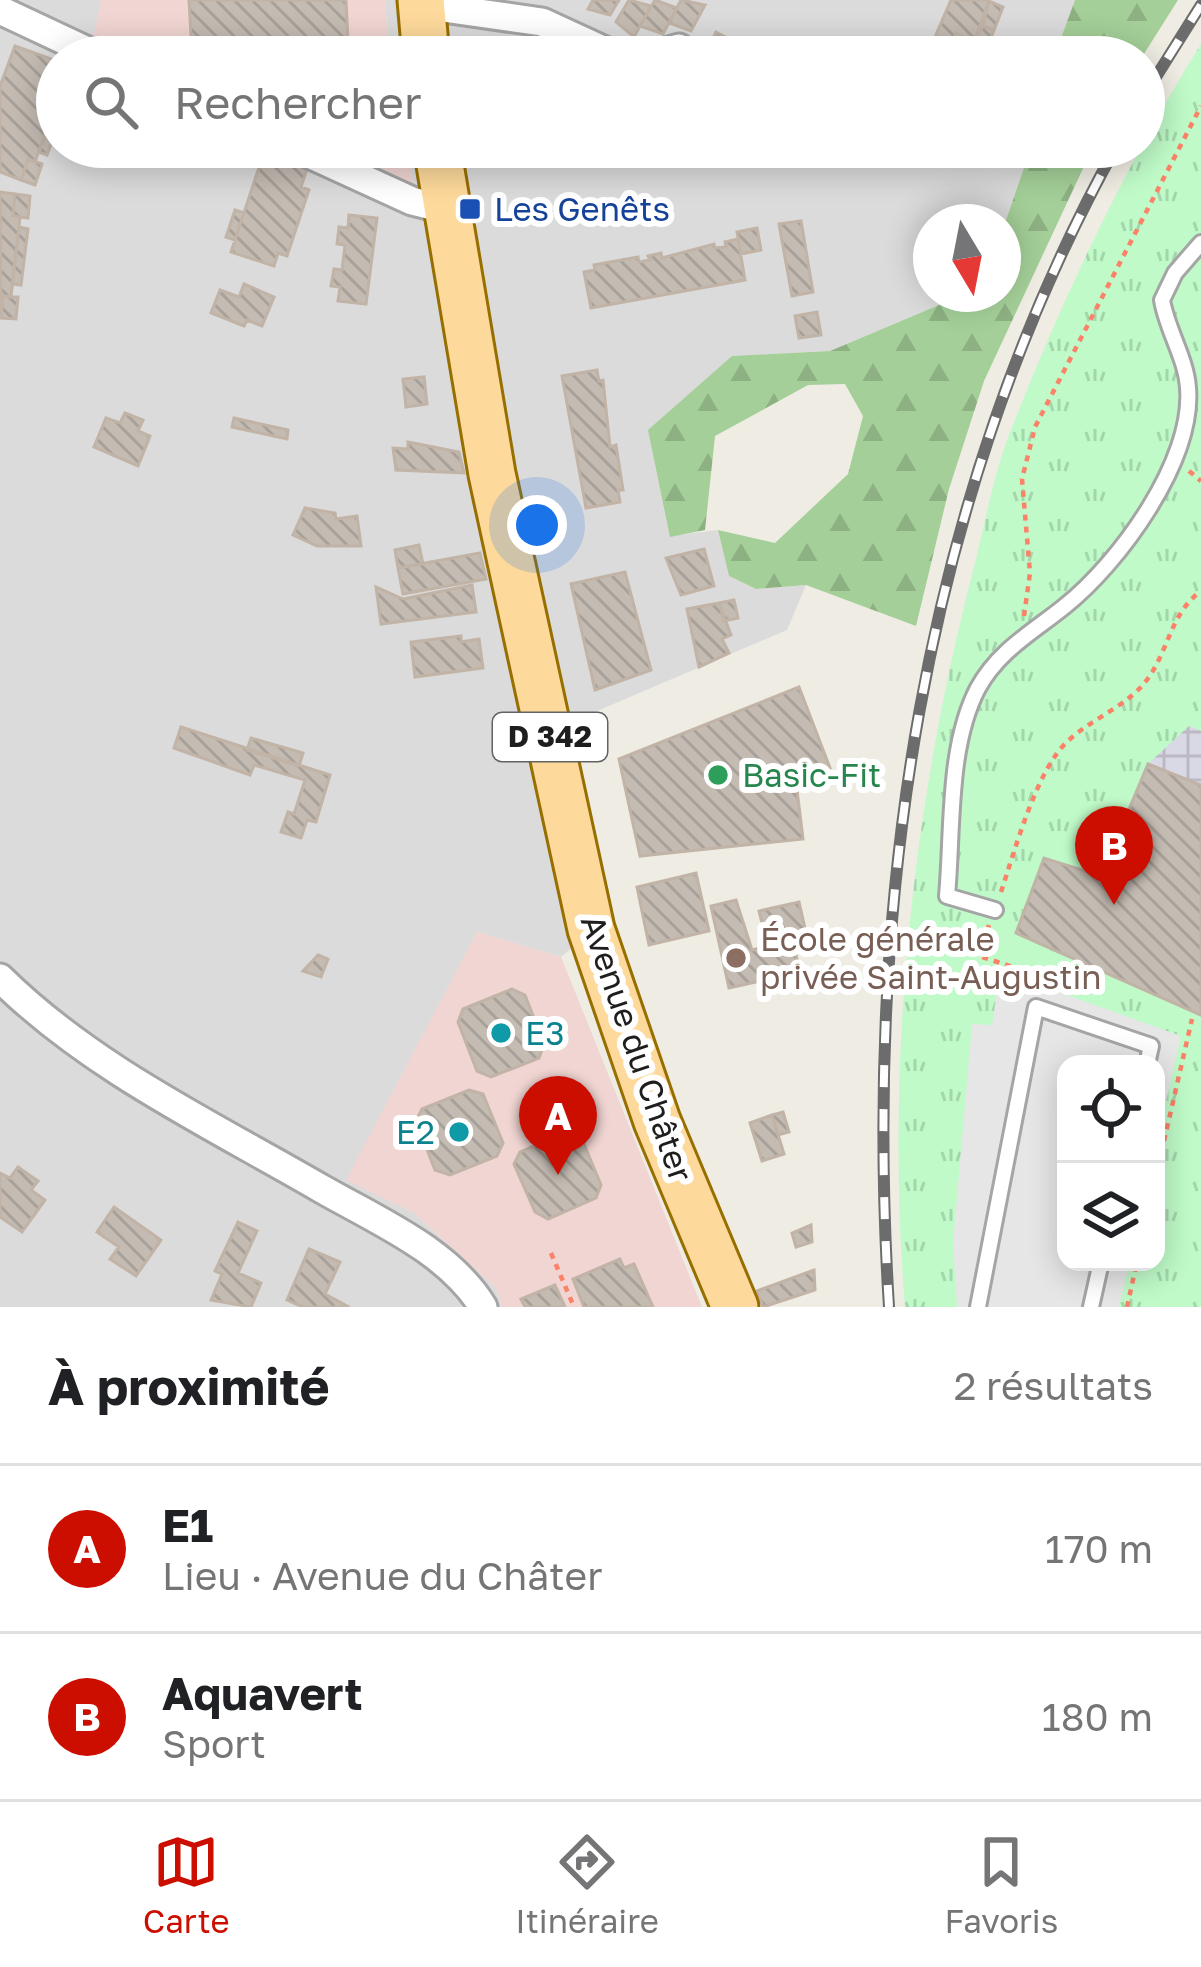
<!DOCTYPE html>
<html lang="fr">
<head>
<meta charset="utf-8">
<style>
	body { margin:0; font-family:"Golos Text",sans-serif; background:#f6f6f6; color:#202124 }
	.controls { position:absolute; right:36px; bottom:36px; display:grid; overflow:hidden; border-radius:24px; box-shadow:0 6px 30px #0003 }
	.controls button { width:108px; height:108px; display:grid; place-items:center; padding:0; border:0; border-bottom:3px solid #e0e0e0; background:#fff; color:#202124; font:60px sans-serif }
	.compass { position:absolute; left:913px; top:204px; width:108px; height:108px; border-radius:50%; background:#fff; box-shadow:0 6px 30px #0003; rotate:170deg }
	.you { position:absolute; left:537px; top:525px; width:42px; height:42px; margin:-30px; border:9px solid #fff; border-radius:50%; background:#1a73e8; box-shadow:0 0 0 18px #1a73e833 }
	.badge { display:grid; place-items:center; width:78px; height:78px; border-radius:50%; background:#cb0e00; color:#fff; font-size:39px; font-weight:700 }
	.pin { position:absolute; translate:-50% -99px; filter:drop-shadow(0 3px 6px #0008) }
	.pin::after { content:''; position:absolute; top:63px; width:42px; height:36px; background:inherit; clip-path:polygon(0 0,100% 0,50% 100%) }
	.list { margin:0; padding:0; list-style:none }
	h2 { display:flex; justify-content:space-between; align-items:center; height:156px; margin:0; padding:0 48px; font-size:51px }
	h2 small { font-size:39px; font-weight:400; color:#757577 }
	.list li { display:grid; grid-template-columns:78px 1fr auto; gap:36px; align-items:center; box-sizing:border-box; height:168px; padding:0 48px; border-top:3px solid #e0e0e0 }
	.list b { display:block; font-size:45px; white-space:nowrap }
	.list p { margin:0; font-size:39px; white-space:nowrap; color:#757577 }
	.list em { font-size:39px; font-style:normal; color:#757577 }
	.icon { flex:none; width:66px; height:66px; fill:none; stroke:currentColor; stroke-width:2; stroke-linecap:round; stroke-linejoin:round }
	.map { position:relative; flex:none; width:1201px; height:1307px; overflow:hidden }
	.search { position:absolute; background:#fff; box-shadow:0 6px 30px #0003; left:36px; right:36px; top:36px; height:132px; display:flex; align-items:center; gap:30px; box-sizing:border-box; padding:0 42px; border-radius:66px; color:#757577; font-size:45px }
	.sheet { height:492px; background:#fff }
	nav { display:flex; justify-content:space-around; align-items:center; box-sizing:border-box; height:168px; border-top:3px solid #e0e0e0; background:#fff; font-size:33px; color:#757577 }
	nav a { display:grid; justify-items:center; gap:6px }
	nav .on { color:#cb0e00 }
	.map>svg:first-child { display:block }
	.residential { fill:#dcdbdb }
	.commercial { fill:#f0d5d2 }
	.forest { fill:url(#forest-firs) }
	.park { fill:url(#park-tufts); fill-rule:evenodd }
	.parking { fill:#e6e6e6 }
	.plaza { fill:url(#plaza-grid) }
	.building { fill:url(#building-back-hatch); stroke:#c1b3a6; stroke-width:3 }
	.lines { fill:none; stroke-linecap:round; stroke-linejoin:round }
	.lane-casing { stroke:#a5a5a5; stroke-width:20 }
	.street-casing { stroke:#a5a5a5; stroke-width:33 }
	.primary-casing { stroke:#976f00; stroke-width:51 }
	.path { stroke:#fb8168; stroke-width:4.5; stroke-dasharray:6 6; stroke-linecap:butt }
	.lane { stroke:#fff; stroke-width:14 }
	.street { stroke:#fff; stroke-width:27 }
	.primary { stroke:#fdd99b; stroke-width:45 }
	.rail-casing { stroke:#6c6c6c; stroke-width:12 }
	.rail { stroke:#fff; stroke-width:8; stroke-dasharray:22; stroke-linecap:butt }
	.transit-dot { fill:#1a4fb4; stroke:#fff; stroke-width:4.5 }
	.leisure-dot { fill:#2e9e5b; stroke:#fff; stroke-width:4.5 }
	.education-dot { fill:#8d6e63; stroke:#fff; stroke-width:4.5 }
	.culture-dot { fill:#0f9aa8; stroke:#fff; stroke-width:4.5 }
	.labels { text-anchor:middle; stroke-width:12; stroke-linejoin:round; paint-order:stroke }
	.shield { fill:#fff; stroke:#626262; stroke-width:3 }
	.shield-label { font-size:30px; font-weight:bold; fill:#1e1e1e }
	.transit-label { font-size:33px; fill:#164399; stroke:#fff; text-anchor:start }
	.leisure-label { font-size:33px; fill:#27864d; stroke:#fff; text-anchor:start }
	.education-label { font-size:33px; fill:#785e54; stroke:#fff; text-anchor:start }
	.culture-label { font-size:33px; fill:#0d838f; stroke:#fff; text-anchor:start }
	.street-label { font-size:33px; fill:#1e1e1e; stroke:#fff }
</style>
</head>
<body>
<div class="map">
<svg width="1201" height="1307" viewBox="0 0 1201 1307">
	<defs>
		<pattern id="forest-firs" width="22" height="20" patternUnits="userSpaceOnUse" patternTransform="scale(3)"><rect width="22" height="20" fill="#a4cf98"/><path d="M5 1l3.5 6h-7zM16 11l3.5 6h-7z" fill="#8db183"/></pattern>
		<pattern id="park-tufts" width="24" height="20" patternUnits="userSpaceOnUse" patternTransform="scale(3)"><rect width="24" height="20" fill="#bffac8"/><path d="M3 7l-1-3M5 7V3M7 7l1-3M15 17l-1-3M17 17v-4M19 17l1-3" fill="none" stroke="#a4d6ab"/></pattern>
		<pattern id="plaza-grid" width="8" height="8" patternUnits="userSpaceOnUse" patternTransform="scale(3)"><rect width="8" height="8" fill="#d9d8e5"/><path d="M0 4h8M4 0v8" fill="none" stroke="#bab9c4"/></pattern>
		<pattern id="building-back-hatch" width="6" height="6" patternUnits="userSpaceOnUse" patternTransform="scale(3)"><rect width="6" height="6" fill="#c4bcb3"/><path d="M-1 5l2 2M0 0l6 6M5-1l2 2" fill="none" stroke="#a8a19a"/></pattern>
	</defs>
	<rect width="100%" height="100%" fill="#efece3"/>
	<path class="residential" d="M 0,0 L 101,0 L 94,39 L 132,57 L 57,57 L 57,147 L 322,147 L 414,189 L 406,147 L 1031,147 L 1003,229 L 1003,222 L 931,222 L 931,294 L 965,294 L 830,351 L 732,356 L 671,536 L 718,530 L 729,576 L 756,589 L 806,585 L 787,630 L 562,726 L 609,915 L 561,957 L 477,932 L 347,1180 L 414,1213 L 496,1288 L 502,1307 L 0,1307 Z
		M 385,0 L 1075,0 L 1054,57 L 389,57 Z"/>
	<path class="commercial" d="M 101,0 L 385,0 L 389,57 L 132,57 L 93,39 Z
		M 322,147 L 406,147 L 415,191 Z
		M 477,932 L 561,957 L 702,1307 L 502,1307 L 496,1288 L 414,1213 L 346,1180 Z"/>
	<path class="forest" d="M 1075,0 L 1178,0 L 1142,57 L 1054,57 Z
		M 1031,147 L 1093,147 L 984,381 L 949,489 L 916,626 L 806,585 L 756,589 L 729,576 L 718,530 L 775,543 L 848,474 L 863,416 L 845,384 L 808,385 L 715,436 L 705,530 L 670,537 L 648,430 L 732,356 L 830,351 L 965,294 L 1003,294 L 1003,229 Z"/>
	<path class="park" d="M 1201,44 L 1201,1307 L 905,1307 C 885,1062 912,804 974,567 C 985,524 993,477 1009,435 C 1061,301 1125,166 1201,44 ZM 1066,1064 L 1156,1064 L 1156,1262 L 1066,1262 Z"/>
	<path class="parking" d="M 1000,971 L 1181,1036 L 1156,1145 L 1156,1064 L 1066,1064 L 1066,1262 L 1130,1262 L 1119,1307 L 957,1307 L 953,1243 L 972,1024 L 992,1025 Z"/>
	<path class="plaza" d="M 1189,726 L 1201,731 L 1201,785 L 1148,764 Z"/>
	<path class="building" d="M 189,0 L 346,0 L 348,41 L 290,45 L 290,57 L 203,57 L 192,52 Z
		M 593,0 L 619,0 L 610,15 L 588,9 Z
		M 629,0 L 651,6 L 634,37 L 616,22 Z
		M 655,0 L 677,8 L 663,34 L 640,26 Z
		M 681,0 L 705,5 L 691,31 L 669,23 Z
		M 951,0 L 989,0 L 974,42 L 956,33 L 951,44 L 935,37 Z
		M 989,1 L 1003,7 L 994,30 L 983,26 Z
		M 983,26 L 994,30 L 985,54 L 953,40 L 956,33 L 974,42 Z
		M 716,32 L 750,50 L 746,57 L 706,54 Z
		M 15,46 L 57,61 L 57,101 L 35,162 L 28,159 L 21,180 L 0,172 L 0,86 Z
		M 57,101 L 57,128 L 47,155 L 39,152 Z
		M 264,152 L 308,166 L 301,187 L 309,190 L 287,256 L 278,253 L 274,266 L 231,252 Z
		M 28,159 L 42,164 L 35,185 L 21,180 Z
		M 0,192 L 15,194 L 13,216 L 20,217 L 11,297 L 3,296 L 1,317 Z
		M 15,194 L 30,196 L 28,218 L 13,216 Z
		M 235,210 L 244,213 L 235,240 L 226,237 Z
		M 349,215 L 377,218 L 366,304 L 338,301 L 340,287 L 331,286 L 334,269 L 342,270 L 345,245 L 337,244 L 339,227 L 348,228 Z
		M 801,221 L 813,292 L 792,296 L 779,224 Z
		M 19,227 L 28,229 L 21,285 L 12,284 Z
		M 757,228 L 761,250 L 741,254 L 737,232 Z
		M 738,239 L 745,280 L 591,308 L 584,272 L 595,270 L 594,265 L 638,257 L 639,262 L 650,260 L 648,256 L 661,253 L 662,258 L 714,244 L 715,248 L 726,247 L 725,242 Z
		M 244,284 L 274,297 L 262,326 L 247,320 L 244,326 L 211,313 L 220,290 L 239,297 Z
		M 3,296 L 18,297 L 16,319 L 1,318 Z
		M 817,312 L 821,335 L 799,338 L 795,316 Z
		M 597,370 L 599,381 L 603,380 L 610,447 L 616,445 L 623,490 L 618,490 L 620,502 L 586,508 L 562,376 Z
		M 424,377 L 427,404 L 406,407 L 403,379 Z
		M 125,413 L 143,420 L 138,431 L 150,436 L 138,466 L 94,447 L 106,418 L 120,423 Z
		M 234,418 L 288,430 L 287,439 L 232,427 Z
		M 408,442 L 459,452 L 464,473 L 396,470 L 393,448 L 408,449 Z
		M 305,508 L 335,513 L 336,519 L 357,516 L 361,546 L 317,546 L 293,535 Z
		M 419,545 L 423,564 L 398,568 L 395,550 Z
		M 704,549 L 714,586 L 681,595 L 666,558 Z
		M 480,553 L 486,579 L 403,594 L 398,568 Z
		M 625,572 L 651,670 L 595,690 L 571,584 Z
		M 472,585 L 476,612 L 381,624 L 376,587 L 403,599 Z
		M 734,600 L 738,618 L 724,621 L 719,603 Z
		M 719,603 L 731,635 L 722,639 L 729,653 L 699,667 L 687,609 Z
		M 461,636 L 461,642 L 479,639 L 483,668 L 415,677 L 411,642 Z
		M 799,687 L 830,768 L 796,782 L 803,839 L 640,856 L 619,759 Z
		M 181,727 L 330,775 L 316,822 L 307,820 L 301,838 L 281,832 L 288,812 L 294,814 L 305,780 L 254,765 L 250,775 L 174,748 Z
		M 251,738 L 303,753 L 299,766 L 247,750 Z
		M 1148,764 L 1201,785 L 1201,1015 L 1016,933 L 1044,858 L 1101,876 Z
		M 696,873 L 709,931 L 649,945 L 637,887 Z
		M 736,900 L 752,950 L 768,946 L 759,911 L 799,902 L 809,946 L 795,950 L 800,972 L 729,988 L 711,906 Z
		M 318,955 L 328,959 L 321,977 L 303,971 Z
		M 512,989 L 525,995 L 544,1044 L 539,1058 L 491,1077 L 477,1071 L 458,1022 L 463,1009 Z
		M 469,1090 L 483,1094 L 503,1143 L 497,1156 L 450,1175 L 435,1170 L 416,1121 L 422,1109 Z
		M 783,1112 L 789,1132 L 778,1135 L 772,1115 Z
		M 772,1115 L 784,1154 L 762,1161 L 750,1123 Z
		M 567,1132 L 581,1137 L 601,1185 L 596,1198 L 548,1219 L 535,1212 L 514,1164 L 520,1152 Z
		M 18,1167 L 38,1181 L 31,1190 L 45,1200 L 22,1232 L 0,1217 L 0,1173 L 10,1178 Z
		M 114,1207 L 161,1240 L 136,1276 L 110,1259 L 119,1247 L 97,1232 Z
		M 238,1222 L 257,1231 L 238,1273 L 261,1283 L 251,1307 L 211,1300 L 222,1274 L 215,1271 Z
		M 811,1225 L 812,1242 L 796,1247 L 792,1233 Z
		M 309,1249 L 340,1262 L 325,1294 L 349,1307 L 303,1307 L 287,1300 Z
		M 620,1259 L 624,1268 L 634,1264 L 653,1307 L 584,1307 L 573,1279 Z
		M 814,1270 L 815,1290 L 763,1307 L 757,1291 Z
		M 555,1285 L 565,1307 L 525,1307 L 521,1299 Z"/>
	<g class="lines">
		<defs>
			<path id="lane" d="M 995,910 L 947,896 C 953,831 947,747 978,688 C 999,650 1033,632 1065,606 C 1119,563 1194,461 1188,388 C 1186,358 1167,330 1162,300 L 1175,273 L 1201,243
				M 978,1307 L 1036,1007 L 1151,1046 L 1147,1064
				M 1091,1307 L 1101,1262"/>
			<path id="street" d="M 422,5 L 542,22 L 618,57
				M 0,10 L 100,57
				M 648,57 L 679,48
				M 294,147 L 412,201 L 448,210
				M 0,978 C 91,1068 212,1125 322,1189 C 378,1221 449,1251 483,1307"/>
			<path id="primary" d="M 421,0 L 426,57
				M 437,147 L 492,474 L 591,929 L 657,1121 L 735,1307"/>
		</defs>
		<use href="#lane" class="lane-casing"/>
		<use href="#street" class="street-casing"/>
		<use href="#primary" class="primary-casing"/>
		<path class="path" d="M 1189,471 L 1201,481
			M 1024,616 L 1030,573 L 1022,479 L 1035,427 L 1201,106
			M 1001,892 C 1015,850 1037,768 1069,740 C 1094,717 1130,705 1149,677 C 1169,648 1171,613 1201,591
			M 989,925 L 979,956 L 1013,967 L 1027,992
			M 1156,1176 L 1192,1019
			M 551,1253 L 574,1307
			M 1127,1307 L 1137,1262"/>
		<use href="#lane" class="lane"/>
		<use href="#street" class="street"/>
		<use href="#primary" class="primary"/>
		<defs>
			<path id="rail" d="M 1144,96 L 1201,5
				M 889,1307 C 864,908 920,501 1116,147"/>
		</defs>
		<use href="#rail" class="rail-casing"/>
		<use href="#rail" class="rail"/>
	</g>
	<rect class="transit-dot" x="458" y="197" width="24" height="24" rx="6"/>
	<circle class="leisure-dot" cx="718" cy="775" r="12"/>
	<circle class="education-dot" cx="736" cy="958" r="12"/>
	<g class="culture-dot">
		<circle cx="501" cy="1033" r="12"/>
		<circle cx="459" cy="1132" r="12"/>
	</g>
	<g class="labels">
		<rect class="shield" x="493" y="713" width="114" height="48" rx="9"/>
		<g class="shield-label">
			<text x="550" y="747">D 342</text>
		</g>
		<g class="transit-label">
			<text x="494" y="221">Les Genêts</text>
		</g>
		<g class="leisure-label">
			<text x="742" y="787">Basic-Fit</text>
		</g>
		<g class="education-label">
			<text x="760" y="951">École générale<tspan x="760" dy="38">privée Saint-Augustin</tspan></text>
		</g>
		<g class="culture-label">
			<text x="525" y="1045">E3</text>
			<text x="435" y="1144" text-anchor="end">E2</text>
		</g>
		<g class="street-label">
			<text transform="translate(637 1048) rotate(71)" y="12">Avenue du Châter</text>
		</g>
	</g>
</svg>
<div class="controls">
<button><svg class="icon" aria-label="locate" viewBox="0 0 24 24"><circle cx="12" cy="12" r="6"/><path d="M12 2v4M12 18v4M2 12h4M18 12h4"/></svg></button>
<button><svg class="icon" aria-label="layers" viewBox="0 0 24 24"><path d="M12 4l9 5-9 5-9-5zM3 14l9 5 9-5"/></svg></button>
</div>
<svg class="compass" viewBox="-18 -18 36 36"><path d="M0-13l5 13h-10z" fill="#e53935"/><path d="M0 13l5-13h-10z" fill="#757577"/></svg>
<div class="you"></div>
<div class="pin badge" style="left:558px;top:1175px">A</div>
<div class="pin badge" style="left:1114px;top:905px">B</div>
<div class="search"><svg class="icon" aria-label="search" viewBox="0 0 24 24"><circle cx="10" cy="10" r="6"/><path d="M15 15l6 6"/></svg>Rechercher</div>
</div>
<section class="sheet">
<h2>À proximité<small>2 résultats</small></h2>
<ul class="list">
<li><span class="badge">A</span><div><b>E1</b><p>Lieu · Avenue du Châter</p></div><em>170 m</em></li>
<li><span class="badge">B</span><div><b>Aquavert</b><p>Sport</p></div><em>180 m</em></li>
</ul>
</section>
<nav>
<a class="on"><svg class="icon" aria-label="map" viewBox="0 0 24 24"><path d="M3 6l6-2 6 2 6-2v14l-6 2-6-2-6 2zM9 4v14M15 6v14"/></svg>Carte</a>
<a><svg class="icon" aria-label="directions" viewBox="0 0 24 24"><path d="M12 3l9 9-9 9-9-9zM9 14v-3h6M13 9l2 2-2 2"/></svg>Itinéraire</a>
<a><svg class="icon" aria-label="saved" viewBox="0 0 24 24"><path d="M7 4h10v16l-5-4-5 4z"/></svg>Favoris</a>
</nav>
</body>
</html>
